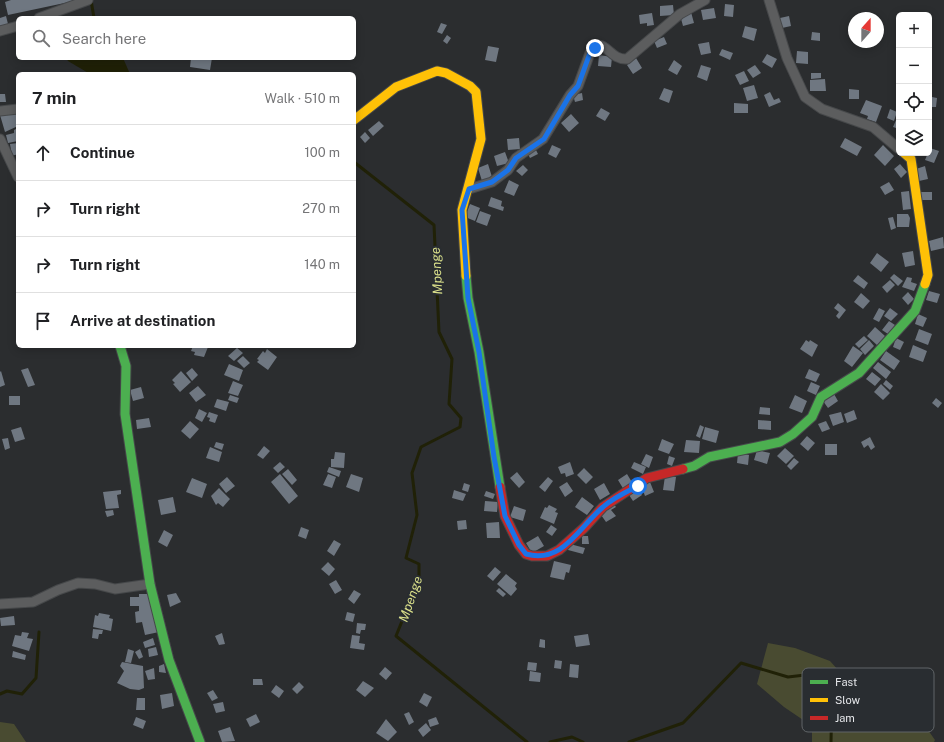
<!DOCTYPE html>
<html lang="en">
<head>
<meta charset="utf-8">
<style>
	body { margin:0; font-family:"Public Sans",sans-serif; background:#f6f6f6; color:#202124 }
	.controls { position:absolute; right:12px; top:12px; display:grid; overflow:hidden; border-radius:6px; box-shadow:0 2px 10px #0003 }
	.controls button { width:36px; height:36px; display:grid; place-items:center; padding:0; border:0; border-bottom:1px solid #e0e0e0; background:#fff; color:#202124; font:20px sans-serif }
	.compass { position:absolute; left:848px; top:12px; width:36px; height:36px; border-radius:50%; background:#fff; box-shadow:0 2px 10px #0003; rotate:21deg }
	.stop { position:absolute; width:12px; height:12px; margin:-9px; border:3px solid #1a73e8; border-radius:50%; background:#fff }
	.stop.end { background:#1a73e8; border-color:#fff; box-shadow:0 1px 4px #0008 }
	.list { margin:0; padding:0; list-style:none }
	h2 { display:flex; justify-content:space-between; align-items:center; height:52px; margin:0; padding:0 16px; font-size:17px }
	h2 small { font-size:13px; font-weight:400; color:#757577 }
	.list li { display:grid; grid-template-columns:26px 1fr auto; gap:12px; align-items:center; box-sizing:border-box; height:56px; padding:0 16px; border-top:1px solid #e0e0e0 }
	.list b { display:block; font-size:15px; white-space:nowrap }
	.list em { font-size:13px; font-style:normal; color:#757577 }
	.icon { flex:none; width:22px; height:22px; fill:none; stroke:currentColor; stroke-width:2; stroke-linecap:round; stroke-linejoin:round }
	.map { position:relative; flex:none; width:944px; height:742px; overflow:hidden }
	.search { position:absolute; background:#fff; box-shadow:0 2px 10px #0003; left:16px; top:16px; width:340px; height:44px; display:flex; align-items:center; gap:10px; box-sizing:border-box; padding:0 14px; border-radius:6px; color:#757577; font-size:15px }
	.panel { position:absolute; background:#fff; box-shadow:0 2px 10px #0003; left:16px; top:72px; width:340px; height:276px; border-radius:6px }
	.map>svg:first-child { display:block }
	.green { fill:#494b31 }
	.water { fill:#202107 }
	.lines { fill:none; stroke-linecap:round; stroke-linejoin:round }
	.stream { stroke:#202107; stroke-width:3 }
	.building { fill:#6f7781 }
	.street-casing { stroke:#46484a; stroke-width:11 }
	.fast-casing { stroke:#46484a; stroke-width:11 }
	.slow-casing { stroke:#46484a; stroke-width:11 }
	.jam-casing { stroke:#46484a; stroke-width:11 }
	.street { stroke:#5c5d5e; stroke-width:9 }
	.fast { stroke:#4caf50; stroke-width:9 }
	.slow { stroke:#ffc107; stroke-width:9 }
	.jam { stroke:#c62828; stroke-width:9 }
	.route { stroke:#1a73e8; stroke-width:5 }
	.labels { text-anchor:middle; stroke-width:4; stroke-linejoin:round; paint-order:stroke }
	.water-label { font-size:13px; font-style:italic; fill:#dadf8a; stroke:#292d31 }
	.key { fill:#292d31; stroke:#616568; stroke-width:1 }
	.key-label { font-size:11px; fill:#e5e7ea }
</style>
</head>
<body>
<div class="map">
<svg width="944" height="742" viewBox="0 0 944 742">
	<rect width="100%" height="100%" fill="#2b2d2f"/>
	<path class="green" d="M 768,643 L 795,648 L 830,661 L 856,690 L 872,721 L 880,728 L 909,714 L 923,723 L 935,740 L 934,742 L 812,742 L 812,726 L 784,707 L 757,684 Z
		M 0,722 L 14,724 L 26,742 L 0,742 Z"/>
	<path class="water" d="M 66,58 L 123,58 L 130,74 L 90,74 L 68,61 Z"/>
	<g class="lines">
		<path class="stream" d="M 91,0 L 94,18
			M 354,162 L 434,225 L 439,332 L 452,359 L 449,404 L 461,418 L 460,427 L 421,447 L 412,473 L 417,515 L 406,558 L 419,564 L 419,579 L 396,636 L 527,742
			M 0,694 L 7,691 L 22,694 L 36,678 L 39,632
			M 550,742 L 572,737 L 583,742
			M 629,742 L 683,723 L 741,663 L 788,677 L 805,675 L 832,690 L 831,742"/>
	</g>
	<path class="building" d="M 11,0 L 73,0 L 74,1 L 8,15 L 5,2 Z
		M 725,4 L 734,5 L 733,17 L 724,16 Z
		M 673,5 L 674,15 L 660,16 L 660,6 Z
		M 714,8 L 716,18 L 703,20 L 701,10 Z
		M 691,12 L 694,23 L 683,26 L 680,15 Z
		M 652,13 L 654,25 L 647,26 L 647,23 L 640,24 L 639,15 Z
		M 6,16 L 8,24 L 0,26 L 0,18 Z
		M 789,16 L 791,26 L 782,28 L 780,18 Z
		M 441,23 L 447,25 L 442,34 L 437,32 Z
		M 745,26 L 757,29 L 754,41 L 742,37 Z
		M 812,32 L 820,33 L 820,41 L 811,40 Z
		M 447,35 L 451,38 L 447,44 L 443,41 Z
		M 664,37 L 667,44 L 657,48 L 654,41 Z
		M 709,42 L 711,53 L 701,55 L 698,44 Z
		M 488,46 L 499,48 L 496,62 L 485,60 Z
		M 722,49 L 733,53 L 730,60 L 719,55 Z
		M 797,51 L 808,52 L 808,64 L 796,63 Z
		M 767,54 L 777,59 L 772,68 L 762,62 Z
		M 599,55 L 612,57 L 611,67 L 598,66 Z
		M 191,58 L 212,58 L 210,70 L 190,67 Z
		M 636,58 L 642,68 L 633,74 L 627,65 Z
		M 674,60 L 682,66 L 677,75 L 668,70 Z
		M 701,65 L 711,68 L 707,81 L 697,77 Z
		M 755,65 L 761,73 L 753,78 L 747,70 Z
		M 744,71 L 749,81 L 740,85 L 735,75 Z
		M 811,73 L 821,73 L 821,78 L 811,79 Z
		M 825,79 L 826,91 L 810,91 L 810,80 Z
		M 754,85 L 758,98 L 747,101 L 743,88 Z
		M 664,88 L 673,91 L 669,103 L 659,99 Z
		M 849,89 L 859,90 L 859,99 L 849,99 Z
		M 770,92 L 774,100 L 779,98 L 781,102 L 769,107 L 764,95 Z
		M 582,93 L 583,100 L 575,102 L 573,95 Z
		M 0,94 L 5,94 L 6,102 L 0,102 Z
		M 932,97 L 937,98 L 936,107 L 931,107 Z
		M 866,100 L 882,106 L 876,122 L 867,119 L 868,116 L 860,113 Z
		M 734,103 L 748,104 L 748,113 L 734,113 Z
		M 601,108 L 610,113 L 605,121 L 596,116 Z
		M 890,109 L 897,112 L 894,121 L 887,118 Z
		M 17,111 L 18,126 L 5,132 L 0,115 Z
		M 571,114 L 579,123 L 569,132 L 561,123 Z
		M 897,118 L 899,119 L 899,129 L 893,127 Z
		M 379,121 L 384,126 L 373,136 L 368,130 Z
		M 18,128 L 18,141 L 8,143 L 6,135 L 14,133 L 14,130 Z
		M 365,132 L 370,138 L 365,143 L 360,137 Z
		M 519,138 L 520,149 L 508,150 L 507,139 Z
		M 845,138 L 862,147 L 857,156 L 840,147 Z
		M 18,143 L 18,154 L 12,156 L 10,144 Z
		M 552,145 L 561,149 L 556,158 L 548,154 Z
		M 883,145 L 894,156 L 885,166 L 874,155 Z
		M 535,148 L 538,154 L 530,158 L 527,152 Z
		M 930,148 L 939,151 L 934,163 L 925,160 Z
		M 505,152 L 509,163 L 497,166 L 494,156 Z
		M 488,164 L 492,177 L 482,181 L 478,168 Z
		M 900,164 L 907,172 L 901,178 L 894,169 Z
		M 523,165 L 528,170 L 522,176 L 516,171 Z
		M 925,166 L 928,179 L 919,181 L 916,169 Z
		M 509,180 L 519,185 L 514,196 L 504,192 Z
		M 889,182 L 894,190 L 885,195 L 880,187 Z
		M 909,191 L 911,209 L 903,210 L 901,192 Z
		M 919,192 L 932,192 L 932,200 L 920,200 Z
		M 491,197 L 502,201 L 501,206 L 504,207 L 503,211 L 488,206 Z
		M 470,204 L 480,208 L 475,221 L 465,217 Z
		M 480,211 L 491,215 L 487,226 L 476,222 Z
		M 897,214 L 908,214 L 910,218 L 909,227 L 897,227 Z
		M 893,217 L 896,228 L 891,230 L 888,218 Z
		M 943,237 L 944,248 L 931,251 L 929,241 Z
		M 913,251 L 915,265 L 905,267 L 902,253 Z
		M 877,253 L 889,262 L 881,272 L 870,263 Z
		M 894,274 L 903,281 L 898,286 L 890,278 Z
		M 858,275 L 868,283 L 864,289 L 853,281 Z
		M 907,277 L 912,278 L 911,282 L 917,284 L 914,291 L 902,287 Z
		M 890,280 L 895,285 L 887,293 L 882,287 Z
		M 929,291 L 940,294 L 937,303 L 926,300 Z
		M 908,292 L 914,299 L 908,305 L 902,298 Z
		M 861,293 L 870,301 L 863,309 L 854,302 Z
		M 838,303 L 846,310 L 839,319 L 836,316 L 839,312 L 834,308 Z
		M 879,308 L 885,311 L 879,322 L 873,319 Z
		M 890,308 L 898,314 L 891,321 L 884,316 Z
		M 918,314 L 927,318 L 923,327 L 915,324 Z
		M 889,321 L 895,325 L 888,334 L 882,330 Z
		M 875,327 L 885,336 L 877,345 L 867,336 Z
		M 919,329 L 932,334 L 928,345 L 915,340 Z
		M 864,336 L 868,340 L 859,348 L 855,344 Z
		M 896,338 L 904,342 L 900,350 L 893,347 Z
		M 806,340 L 809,342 L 810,340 L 818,345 L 812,357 L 800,349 Z
		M 869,340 L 874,346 L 865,355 L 860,349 Z
		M 913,345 L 927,351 L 923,362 L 909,357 Z
		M 193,346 L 208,347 L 204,357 L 194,355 L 195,352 L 191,351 Z
		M 853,346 L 863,353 L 852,367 L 844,361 Z
		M 237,348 L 243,353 L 234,361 L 228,356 Z
		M 267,349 L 277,357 L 268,370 L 257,362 L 259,360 L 257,359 L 263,351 L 265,353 Z
		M 886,351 L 900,361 L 894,370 L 880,360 Z
		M 243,356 L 250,363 L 244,368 L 237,361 Z
		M 878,362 L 891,372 L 886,379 L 873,368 Z
		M 229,364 L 243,370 L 239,381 L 224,375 Z
		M 28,368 L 35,385 L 28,387 L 21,370 Z
		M 192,368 L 198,375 L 192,381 L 186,373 Z
		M 809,369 L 820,374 L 816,382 L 805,378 Z
		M 1,371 L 5,385 L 0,387 L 0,372 Z
		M 181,371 L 191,382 L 180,392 L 173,384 L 175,383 L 172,380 Z
		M 872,372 L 881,379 L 875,386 L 866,379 Z
		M 886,380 L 893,386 L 890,390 L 883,384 Z
		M 233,381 L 243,385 L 238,396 L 228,393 Z
		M 811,382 L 820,386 L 816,395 L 807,391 Z
		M 881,384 L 890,393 L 883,400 L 874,392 Z
		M 198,386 L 206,395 L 196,402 L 189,393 Z
		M 141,387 L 144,398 L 133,401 L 130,390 Z
		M 834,394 L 838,401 L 828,408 L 823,401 Z
		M 230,395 L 239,398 L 237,403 L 228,400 Z
		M 795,395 L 807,401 L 802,413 L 789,408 Z
		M 9,396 L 20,396 L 20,405 L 9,405 Z
		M 936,398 L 942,403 L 938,408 L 932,403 Z
		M 217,399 L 229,402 L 226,411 L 214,407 Z
		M 760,407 L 770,408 L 770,415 L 759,414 Z
		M 199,409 L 207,413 L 202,422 L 195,418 Z
		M 854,410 L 857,419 L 847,423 L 844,414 Z
		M 209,412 L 218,415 L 215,423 L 209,421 L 210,418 L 207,417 Z
		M 841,412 L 844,422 L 833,426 L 829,415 Z
		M 149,418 L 151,427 L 137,429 L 136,420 Z
		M 758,420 L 771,421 L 771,430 L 758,429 Z
		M 190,421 L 199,429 L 190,439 L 181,431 Z
		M 826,421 L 830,429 L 822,432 L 818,424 Z
		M 700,425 L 704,427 L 700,438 L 696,436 Z
		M 21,427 L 25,439 L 15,442 L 11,430 Z
		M 705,427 L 719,431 L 716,443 L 702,439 Z
		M 807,436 L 815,443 L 808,451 L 800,444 Z
		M 870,437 L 875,447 L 871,450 L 868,445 L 864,448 L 861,442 Z
		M 8,438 L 10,448 L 5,450 L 2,439 Z
		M 662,439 L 674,444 L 669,454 L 658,450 Z
		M 686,440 L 700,441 L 699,453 L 684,452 Z
		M 216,442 L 224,444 L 222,450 L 214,447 Z
		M 825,444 L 837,444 L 837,455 L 825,455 Z
		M 264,446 L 270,451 L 263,459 L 257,455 Z
		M 210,447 L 222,452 L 219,462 L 206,458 Z
		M 785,448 L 794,456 L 786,464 L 777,456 Z
		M 757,450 L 770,453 L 767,464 L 754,460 Z
		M 335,452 L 345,453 L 344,468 L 331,467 L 331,459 L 334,459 Z
		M 738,453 L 749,455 L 748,465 L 737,463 Z
		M 646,454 L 653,457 L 649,468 L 641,464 Z
		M 669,456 L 675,458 L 672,466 L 667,464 Z
		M 794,458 L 799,462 L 791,470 L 787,466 Z
		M 280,462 L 285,467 L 278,473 L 273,468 Z
		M 570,462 L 574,474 L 566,477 L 565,473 L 561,474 L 558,467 Z
		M 634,462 L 646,467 L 643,474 L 631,468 Z
		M 329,467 L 341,471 L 339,477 L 327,472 Z
		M 584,468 L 593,477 L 586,484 L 577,475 Z
		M 288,469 L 297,480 L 292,485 L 282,474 Z
		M 517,472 L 525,482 L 519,488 L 510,478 Z
		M 280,474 L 298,496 L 289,504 L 271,482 Z
		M 328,474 L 336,477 L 332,488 L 323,485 Z
		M 351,474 L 363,478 L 359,492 L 346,487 Z
		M 627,474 L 633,484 L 624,490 L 618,480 Z
		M 665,476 L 676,477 L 674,491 L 663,490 Z
		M 227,477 L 235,486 L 226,493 L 219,484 Z
		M 548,477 L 553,481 L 545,492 L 539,487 Z
		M 192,478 L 207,484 L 202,498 L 186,492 Z
		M 567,482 L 573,491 L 565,497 L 559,487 Z
		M 650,482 L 654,492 L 645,496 L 641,485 Z
		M 464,483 L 470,485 L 468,492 L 462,490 Z
		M 604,483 L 610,494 L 600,500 L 594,489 Z
		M 219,488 L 230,499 L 223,507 L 218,503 L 216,505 L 211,496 Z
		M 638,489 L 642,495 L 633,501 L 629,495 Z
		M 121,490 L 121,494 L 117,495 L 119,508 L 106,509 L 103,492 Z
		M 454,490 L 466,494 L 463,501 L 452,498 Z
		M 486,491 L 495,494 L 493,499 L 484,496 Z
		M 173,497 L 176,512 L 161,515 L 158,500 Z
		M 582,497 L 594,506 L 587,515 L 575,507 Z
		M 485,501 L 498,502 L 497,512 L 484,511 Z
		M 613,503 L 616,507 L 611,510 L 616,516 L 606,522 L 599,512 Z
		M 549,505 L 557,509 L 555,512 L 558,513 L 554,524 L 540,518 L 545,507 L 547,508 Z
		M 514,506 L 526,510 L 523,521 L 510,517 Z
		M 113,510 L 114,515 L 107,517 L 105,511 Z
		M 466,520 L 467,529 L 458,530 L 457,521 Z
		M 499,522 L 500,538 L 487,538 L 486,523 Z
		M 551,525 L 557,529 L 552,536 L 546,532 Z
		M 301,527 L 309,530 L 306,539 L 298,536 Z
		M 164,530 L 173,535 L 167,547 L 158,542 Z
		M 538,536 L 544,546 L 532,553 L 526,543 Z
		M 582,536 L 588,536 L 589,544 L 582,544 Z
		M 334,540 L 341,544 L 334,556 L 327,551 Z
		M 570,544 L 585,548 L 583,554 L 568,550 Z
		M 554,561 L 571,565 L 569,573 L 566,572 L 564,580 L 550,577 Z
		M 328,562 L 335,569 L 329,576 L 321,569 Z
		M 495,567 L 501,572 L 493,581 L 487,576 Z
		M 506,574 L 517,583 L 515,586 L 517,589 L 511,596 L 497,584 Z
		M 336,580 L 342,590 L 335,594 L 329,584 Z
		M 499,588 L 506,594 L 503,597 L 496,591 Z
		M 354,590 L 361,594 L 354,604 L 348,599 Z
		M 176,593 L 181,602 L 170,607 L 167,595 Z
		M 139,594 L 148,594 L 159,632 L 145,635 L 142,622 L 136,623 L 135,612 L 139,611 L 139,606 L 130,606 L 130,597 L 139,597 Z
		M 347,612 L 355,614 L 353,622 L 345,620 Z
		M 99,613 L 110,615 L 109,618 L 113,619 L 111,631 L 93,627 L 95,615 L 98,616 Z
		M 14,616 L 15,625 L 1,626 L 0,618 Z
		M 357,623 L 366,624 L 365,630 L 361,630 L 360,634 L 356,633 Z
		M 93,629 L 103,630 L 102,634 L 99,634 L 98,639 L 92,638 Z
		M 22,632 L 29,633 L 27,638 L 33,639 L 29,651 L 12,646 L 15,635 L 21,636 Z
		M 222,633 L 225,644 L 219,645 L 215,636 Z
		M 588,634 L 590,645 L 576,647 L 574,636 Z
		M 352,635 L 360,636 L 359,643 L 365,644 L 364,650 L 350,648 Z
		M 153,638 L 155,645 L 145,648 L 143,642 Z
		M 540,639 L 545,640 L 545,648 L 539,647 Z
		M 156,647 L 158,655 L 149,657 L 148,649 Z
		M 128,649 L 134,651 L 131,663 L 125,662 Z
		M 140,649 L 143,657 L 139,659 L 135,652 Z
		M 13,651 L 26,655 L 25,660 L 12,657 Z
		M 555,660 L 562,661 L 561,669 L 554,668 Z
		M 122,662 L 143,666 L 144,688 L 139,690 L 130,689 L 117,683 L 124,671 L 120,666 Z
		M 528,662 L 537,663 L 536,671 L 527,670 Z
		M 164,664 L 166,673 L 159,672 L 159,666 Z
		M 570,664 L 579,665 L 578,678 L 569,677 Z
		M 385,667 L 392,673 L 386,680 L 379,674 Z
		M 154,668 L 155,679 L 148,680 L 145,671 Z
		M 530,671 L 541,673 L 540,682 L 529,681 Z
		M 253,679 L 262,679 L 263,685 L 253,685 Z
		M 363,681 L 374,688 L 365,697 L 356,690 Z
		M 299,682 L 304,687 L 297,694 L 292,689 Z
		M 276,685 L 284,691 L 279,698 L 271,692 Z
		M 213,690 L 218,698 L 212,701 L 207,693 Z
		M 172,693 L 174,706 L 162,709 L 160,695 Z
		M 424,693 L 432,697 L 427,707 L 419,702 Z
		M 137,698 L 145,698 L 145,710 L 136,710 Z
		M 223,702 L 225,711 L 216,713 L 213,704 Z
		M 409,712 L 414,722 L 409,725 L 404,714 Z
		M 256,714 L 260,722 L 250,727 L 246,719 Z
		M 136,717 L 146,721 L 143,729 L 133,725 Z
		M 436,717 L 439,724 L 430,727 L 428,720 Z
		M 386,719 L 397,732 L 388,741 L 376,733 Z
		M 426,723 L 431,730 L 423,737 L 418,730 Z
		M 230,727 L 235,741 L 222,742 L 218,731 Z"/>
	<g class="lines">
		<defs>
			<path id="street" d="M 769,0 L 787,58 L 805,97 L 822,109 L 873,127 L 899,149
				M 39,18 L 88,0
				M 0,31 L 18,26
				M 0,111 L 18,109
				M 0,139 L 18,177
				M 469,189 L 492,182 L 508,170 L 516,158 L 543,139 L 570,95 L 578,86 L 590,53 L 598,45 C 608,45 612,60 627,59 L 680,14 L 705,0
				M 0,604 L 33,602 L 58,590 L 78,583 L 95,584 L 115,589 L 150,584"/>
			<path id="fast" d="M 466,276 L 468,298 L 479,352 L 500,487
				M 120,346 L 126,366 L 125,414 L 150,584 L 169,660 L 200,742
				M 683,469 L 694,466 L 709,457 L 780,442 L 793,434 L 812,417 L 821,397 L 859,373 L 915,311 L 925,284"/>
			<path id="slow" d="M 354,120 L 396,87 L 437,71 L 446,73 L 470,86 L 476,92 L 481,139 L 462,210 L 466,276
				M 904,153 L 911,159 L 928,275 L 925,284"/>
			<path id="jam" d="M 500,487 L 505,516 L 519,545 L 526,554 L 532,556 L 547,556 L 559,550 L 584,528 L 603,507 L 647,478 L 683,469"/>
		</defs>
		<use href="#street" class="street-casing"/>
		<use href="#fast" class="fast-casing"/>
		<use href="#slow" class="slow-casing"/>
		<use href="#jam" class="jam-casing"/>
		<use href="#street" class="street"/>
		<use href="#fast" class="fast"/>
		<use href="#slow" class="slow"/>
		<use href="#jam" class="jam"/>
	</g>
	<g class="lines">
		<path class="route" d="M 595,48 L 590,53 L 578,86 L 570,95 L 544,139 L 516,158 L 508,170 L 492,182 L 469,189 L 462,210 L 468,298 L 479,352 L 494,457 L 505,516 L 519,545 L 526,554 C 563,564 579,527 603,507 C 613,498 626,492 638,486"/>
	</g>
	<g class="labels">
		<g class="water-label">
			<text transform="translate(436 271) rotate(-93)" y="5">Mpenge</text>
			<text transform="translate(410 599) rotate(-71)" y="5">Mpenge</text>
		</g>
	</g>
	<rect x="802" y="668" width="132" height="64" rx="6" class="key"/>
	<rect x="810" y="680" width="18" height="4" fill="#4caf50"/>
	<rect x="810" y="698" width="18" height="4" fill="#ffc107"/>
	<rect x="810" y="716" width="18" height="4" fill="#c62828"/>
	<g class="key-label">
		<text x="835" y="686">Fast</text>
		<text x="835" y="704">Slow</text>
		<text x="835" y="722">Jam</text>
	</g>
</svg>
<div class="controls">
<button>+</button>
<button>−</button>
<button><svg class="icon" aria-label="locate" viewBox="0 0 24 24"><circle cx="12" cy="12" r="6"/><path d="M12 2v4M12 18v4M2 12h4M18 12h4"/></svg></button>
<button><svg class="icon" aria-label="layers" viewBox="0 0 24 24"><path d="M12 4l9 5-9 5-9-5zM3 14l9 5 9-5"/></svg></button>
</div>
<svg class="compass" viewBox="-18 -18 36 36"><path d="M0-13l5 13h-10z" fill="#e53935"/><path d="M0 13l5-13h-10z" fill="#757577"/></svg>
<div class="stop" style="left:638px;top:486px"></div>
<div class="stop end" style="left:595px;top:48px"></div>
<div class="search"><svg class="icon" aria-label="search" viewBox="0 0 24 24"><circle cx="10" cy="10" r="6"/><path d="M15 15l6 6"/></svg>Search here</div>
<section class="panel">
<h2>7 min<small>Walk · 510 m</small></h2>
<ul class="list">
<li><svg class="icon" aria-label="ahead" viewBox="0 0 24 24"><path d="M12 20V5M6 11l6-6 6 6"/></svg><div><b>Continue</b></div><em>100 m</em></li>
<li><svg class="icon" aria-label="right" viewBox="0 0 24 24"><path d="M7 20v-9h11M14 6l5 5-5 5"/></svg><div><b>Turn right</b></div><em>270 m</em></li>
<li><svg class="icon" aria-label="right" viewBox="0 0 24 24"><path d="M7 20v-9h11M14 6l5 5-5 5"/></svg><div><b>Turn right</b></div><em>140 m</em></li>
<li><svg class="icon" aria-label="arrive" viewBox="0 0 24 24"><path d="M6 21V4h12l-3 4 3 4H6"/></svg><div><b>Arrive at destination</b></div></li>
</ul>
</section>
</div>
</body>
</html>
